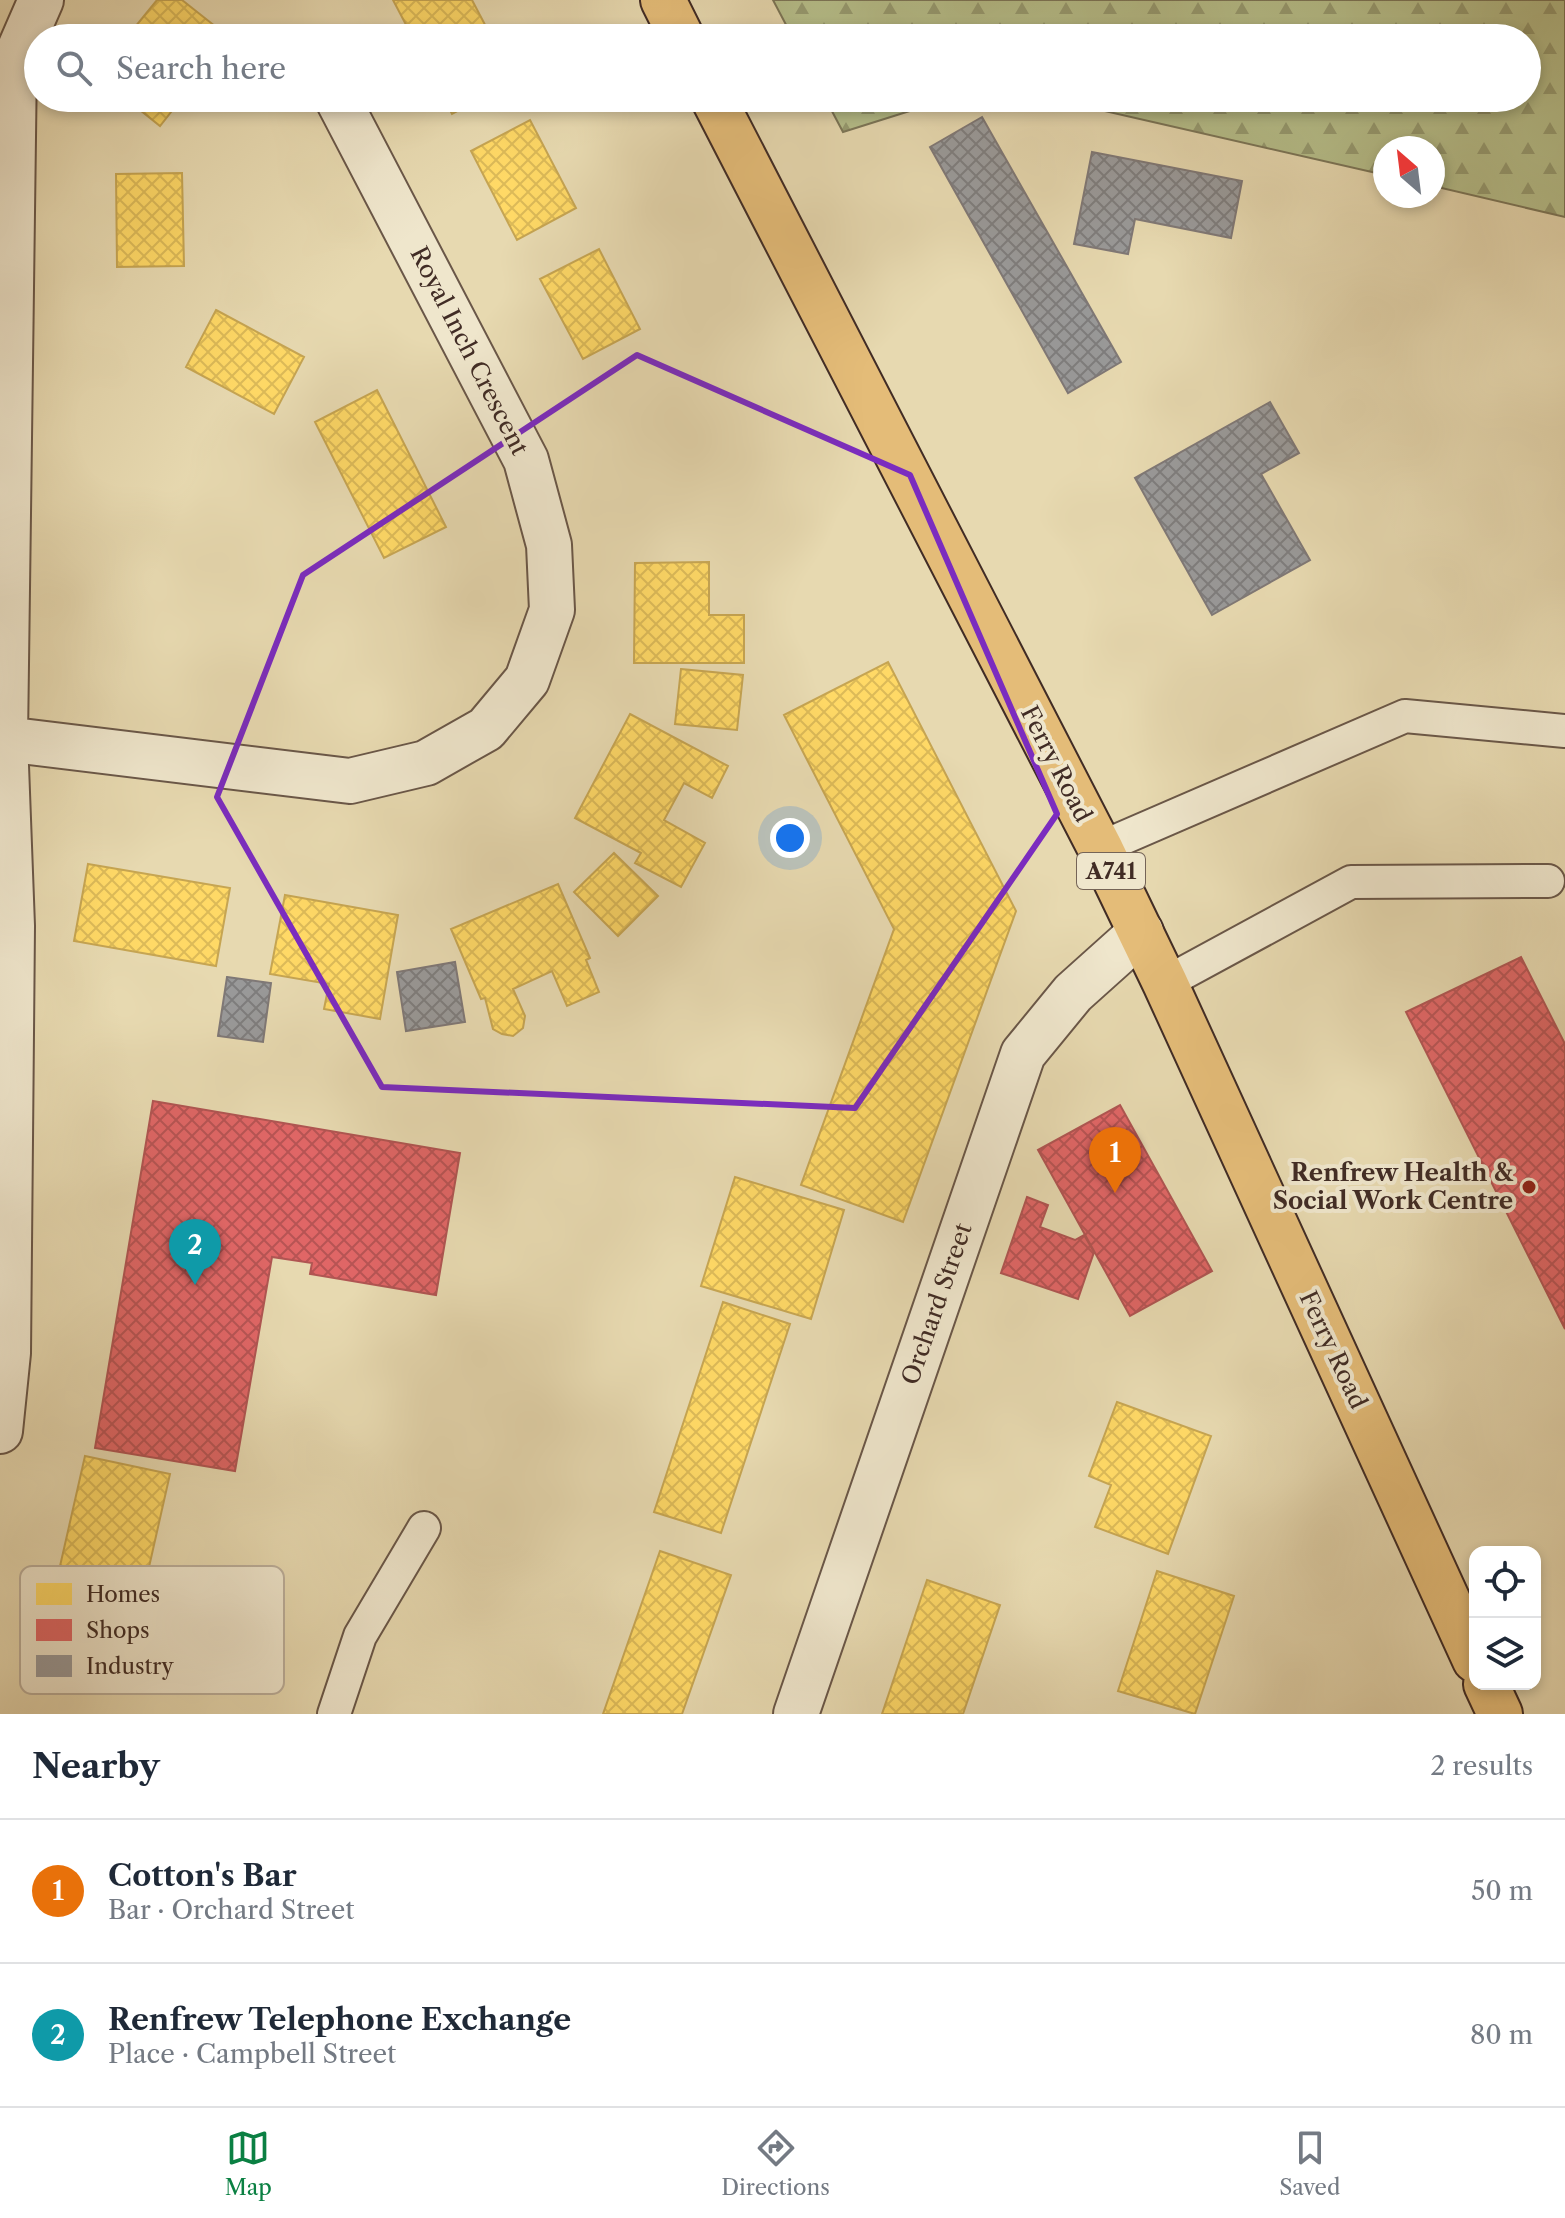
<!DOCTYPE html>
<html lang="en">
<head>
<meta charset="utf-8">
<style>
	body { margin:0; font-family:"Libre Caslon Text",serif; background:#f2f2f3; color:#1f2937 }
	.controls { position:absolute; right:24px; bottom:24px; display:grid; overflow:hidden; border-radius:16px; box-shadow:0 4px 12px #0003 }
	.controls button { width:72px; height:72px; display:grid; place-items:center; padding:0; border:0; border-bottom:2px solid #e0e1e3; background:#fff; color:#1f2937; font:40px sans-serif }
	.compass { position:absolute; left:1373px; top:136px; width:72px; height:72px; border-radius:50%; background:#fff; box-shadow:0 4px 12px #0003; rotate:332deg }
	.you { position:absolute; left:790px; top:838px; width:28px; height:28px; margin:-20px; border:6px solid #fff; border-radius:50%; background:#1a73e8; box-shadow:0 0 0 12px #1a73e833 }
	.badge { display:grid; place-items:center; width:52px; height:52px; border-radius:50%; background:#0b8043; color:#fff; font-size:26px; font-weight:700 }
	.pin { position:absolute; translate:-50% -66px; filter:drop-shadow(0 2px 4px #0008) }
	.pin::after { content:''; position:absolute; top:42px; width:28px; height:24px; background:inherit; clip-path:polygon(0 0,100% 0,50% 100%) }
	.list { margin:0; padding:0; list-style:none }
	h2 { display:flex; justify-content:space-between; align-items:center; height:104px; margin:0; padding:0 32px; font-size:34px }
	h2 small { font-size:26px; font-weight:400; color:#747a83 }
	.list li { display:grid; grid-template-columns:52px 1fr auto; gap:24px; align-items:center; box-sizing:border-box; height:144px; padding:0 32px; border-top:2px solid #e0e1e3 }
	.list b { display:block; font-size:30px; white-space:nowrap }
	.list p { margin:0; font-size:26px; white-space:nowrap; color:#747a83 }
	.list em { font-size:26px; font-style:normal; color:#747a83 }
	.icon { flex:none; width:44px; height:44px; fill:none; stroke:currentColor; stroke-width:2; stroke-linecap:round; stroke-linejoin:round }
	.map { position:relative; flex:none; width:1565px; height:1714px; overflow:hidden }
	.search { position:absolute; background:#fff; box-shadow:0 4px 12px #0003; left:24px; right:24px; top:24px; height:88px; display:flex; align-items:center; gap:20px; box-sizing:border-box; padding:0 28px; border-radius:44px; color:#747a83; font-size:30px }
	.sheet { height:392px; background:#fff }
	nav { display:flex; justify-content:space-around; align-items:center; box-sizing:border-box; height:112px; border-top:2px solid #e0e1e3; background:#fff; font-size:22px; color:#747a83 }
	nav a { display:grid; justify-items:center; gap:4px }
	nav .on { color:#0b8043 }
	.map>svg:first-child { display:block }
	.forest { fill:url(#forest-firs); stroke:#7c7658; stroke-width:2 }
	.homes { fill:url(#homes-cross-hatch); stroke:#c6a552; stroke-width:2 }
	.shops { fill:url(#shops-cross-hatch); stroke:#b05552; stroke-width:2 }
	.industry { fill:url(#industry-cross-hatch); stroke:#7f7876; stroke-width:2 }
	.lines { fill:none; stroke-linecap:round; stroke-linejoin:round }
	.service-casing { stroke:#6a5748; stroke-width:36 }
	.minor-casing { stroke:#6a5748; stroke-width:48 }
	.primary-casing { stroke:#412c25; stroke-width:48 }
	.service { stroke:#efe6cc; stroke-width:32 }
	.minor { stroke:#efe6cc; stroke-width:44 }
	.primary { stroke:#e4bc78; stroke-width:44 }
	.marked { fill:none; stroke:#7b2cbf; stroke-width:6; stroke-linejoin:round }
	.poi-dot { fill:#8f2418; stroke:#efe6cc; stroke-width:3 }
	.labels { text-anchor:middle; stroke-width:8; stroke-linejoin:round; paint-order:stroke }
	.shield { fill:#efe6cc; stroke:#756457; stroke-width:2 }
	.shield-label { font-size:22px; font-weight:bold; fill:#412c25 }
	.street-label { font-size:24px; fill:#412c25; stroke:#efe6cc }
	.poi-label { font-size:24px; font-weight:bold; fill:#412c25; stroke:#efe6cc; text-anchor:end }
	.key { fill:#efe6cc; stroke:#bbae9a; stroke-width:2 }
	.key-label { font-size:22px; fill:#412c25 }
</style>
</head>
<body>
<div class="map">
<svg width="1565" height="1714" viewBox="0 0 1565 1714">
	<defs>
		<pattern id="forest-firs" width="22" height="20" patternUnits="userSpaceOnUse" patternTransform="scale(2)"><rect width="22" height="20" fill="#b6bf8b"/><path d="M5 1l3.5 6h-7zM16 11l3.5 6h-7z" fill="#969b71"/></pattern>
		<pattern id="homes-cross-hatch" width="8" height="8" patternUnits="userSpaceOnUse" patternTransform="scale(2)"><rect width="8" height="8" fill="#ffd966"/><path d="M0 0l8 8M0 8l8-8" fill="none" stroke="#dcba58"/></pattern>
		<pattern id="shops-cross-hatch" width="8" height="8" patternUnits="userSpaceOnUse" patternTransform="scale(2)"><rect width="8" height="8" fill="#e06666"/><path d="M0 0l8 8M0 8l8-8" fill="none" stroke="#b75454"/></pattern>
		<pattern id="industry-cross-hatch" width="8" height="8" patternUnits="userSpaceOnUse" patternTransform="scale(2)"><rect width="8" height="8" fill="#999"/><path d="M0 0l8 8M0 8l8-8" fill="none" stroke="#7e7d7d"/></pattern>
	</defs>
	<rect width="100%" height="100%" fill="#e7d9b0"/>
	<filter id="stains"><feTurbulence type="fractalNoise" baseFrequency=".0025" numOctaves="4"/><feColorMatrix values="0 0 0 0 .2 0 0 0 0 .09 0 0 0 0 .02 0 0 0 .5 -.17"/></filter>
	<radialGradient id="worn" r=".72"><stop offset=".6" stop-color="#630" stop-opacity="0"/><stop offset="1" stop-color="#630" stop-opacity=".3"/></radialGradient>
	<path class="forest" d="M 773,0 L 1565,0 L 1565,217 L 1433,186 L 1433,148 L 1385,148 L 1385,175 L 1048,98 L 1527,98 L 1527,38 L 793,38 Z
		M 825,98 L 951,98 L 843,132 Z"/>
	<path class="homes" d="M 157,0 L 182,0 L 230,38 L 126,38 Z
		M 393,0 L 472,0 L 492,38 L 413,38 Z
		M 125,98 L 182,98 L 160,126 Z
		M 444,98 L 482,98 L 452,114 Z
		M 530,120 L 576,208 L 517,240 L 471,151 Z
		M 182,173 L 184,266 L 117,267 L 116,174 Z
		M 599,249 L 640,329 L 583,359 L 540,279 Z
		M 216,310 L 304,357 L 274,414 L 186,367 Z
		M 377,390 L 446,527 L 384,558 L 315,422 Z
		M 709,562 L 709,615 L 744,615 L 744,663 L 634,663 L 635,563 Z
		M 888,662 L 1016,911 L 903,1222 L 801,1185 L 894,929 L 784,715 Z
		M 681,669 L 743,675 L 737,730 L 675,724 Z
		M 630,714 L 728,766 L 712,798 L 684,783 L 664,820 L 705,843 L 681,887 L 635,863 L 641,853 L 575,818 Z
		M 614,853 L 658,896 L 618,936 L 574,892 Z
		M 88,864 L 230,888 L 216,966 L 74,941 Z
		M 558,884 L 590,958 L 586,960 L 599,992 L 567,1006 L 552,971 L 513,989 L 525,1016 L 523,1028 L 513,1036 L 502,1034 L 493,1029 L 485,998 L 481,999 L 451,929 Z
		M 285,895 L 398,915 L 380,1019 L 324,1009 L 329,984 L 270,974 Z
		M 735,1177 L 844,1210 L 811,1319 L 701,1286 Z
		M 723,1302 L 790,1324 L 721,1533 L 654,1512 Z
		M 1117,1402 L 1211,1436 L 1168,1554 L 1095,1527 L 1111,1485 L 1089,1476 Z
		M 85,1456 L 170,1474 L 133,1638 L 48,1619 Z
		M 660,1551 L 731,1575 L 682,1714 L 603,1714 Z
		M 1157,1571 L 1234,1596 L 1195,1714 L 1118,1691 Z
		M 927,1580 L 1000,1605 L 963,1714 L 882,1714 Z"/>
	<path class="shops" d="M 1521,957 L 1565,1044 L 1565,1329 L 1406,1012 Z
		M 153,1101 L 460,1153 L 436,1295 L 310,1274 L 312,1263 L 272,1257 L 235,1471 L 95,1448 Z
		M 1120,1105 L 1212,1271 L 1130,1316 L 1038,1150 Z
		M 1027,1197 L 1048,1205 L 1040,1227 L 1075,1240 L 1084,1235 L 1094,1252 L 1078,1299 L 1001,1273 Z"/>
	<path class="industry" d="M 982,117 L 1121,362 L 1068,393 L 930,147 Z
		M 1092,152 L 1242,181 L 1231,238 L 1135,219 L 1128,254 L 1074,244 Z
		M 1270,402 L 1299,453 L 1261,474 L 1310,560 L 1212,615 L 1135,478 Z
		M 455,962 L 465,1022 L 406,1031 L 397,972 Z
		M 227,977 L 271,983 L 263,1042 L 218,1036 Z"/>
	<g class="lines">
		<defs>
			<path id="service" d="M 1100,848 L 1405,716 L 1565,731
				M 1165,983 L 1351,882 L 1548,881
				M 334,1714 L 360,1636 L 424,1528"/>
			<path id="minor" d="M 5,739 L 350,781 L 426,763 L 486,729 L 527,680 L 552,610 L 549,545 L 526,460 L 337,98
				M 0,1431 L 8,1353 L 12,926 L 5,739 L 14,62 L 41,0
				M 796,1714 L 1023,1054 L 1073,993 L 1141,932"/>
			<path id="primary" d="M 663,0 L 682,38
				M 713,98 L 1100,848 L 1165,983 L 1475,1660
				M 1486,1684 L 1500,1714"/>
		</defs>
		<use href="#service" class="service-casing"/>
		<use href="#minor" class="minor-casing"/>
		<use href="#primary" class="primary-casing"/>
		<use href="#service" class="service"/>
		<use href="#minor" class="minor"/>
		<use href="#primary" class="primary"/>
	</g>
	<path class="marked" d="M 637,355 L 910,475 L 1057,814 L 855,1108 L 382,1087 L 217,797 L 303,575 Z"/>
	<circle class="poi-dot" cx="1529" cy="1187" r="8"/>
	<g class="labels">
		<rect class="shield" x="1077" y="853" width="68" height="36" rx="6"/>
		<g class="shield-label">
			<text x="1111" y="879">A741</text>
		</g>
		<g class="street-label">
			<text transform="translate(469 351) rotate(63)" y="8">Royal Inch Crescent</text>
			<text transform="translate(1056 764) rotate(63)" y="8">Ferry Road</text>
			<text transform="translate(937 1304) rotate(-71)" y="8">Orchard Street</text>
			<text transform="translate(1333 1350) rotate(65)" y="8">Ferry Road</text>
		</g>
		<g class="poi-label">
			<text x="1513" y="1181">Renfrew Health &amp;<tspan x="1513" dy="28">Social Work Centre</tspan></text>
		</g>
	</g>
	<rect x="20" y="1566" width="264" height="128" rx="12" class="key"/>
	<rect x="36" y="1583" width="36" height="22" fill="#ffd966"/>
	<rect x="36" y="1619" width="36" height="22" fill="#e06666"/>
	<rect x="36" y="1655" width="36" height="22" fill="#999"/>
	<g class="key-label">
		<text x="86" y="1602">Homes</text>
		<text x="86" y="1638">Shops</text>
		<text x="86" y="1674">Industry</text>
	</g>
	<rect width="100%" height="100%" filter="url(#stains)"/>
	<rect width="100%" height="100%" fill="url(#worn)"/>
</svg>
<div class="controls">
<button><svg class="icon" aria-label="locate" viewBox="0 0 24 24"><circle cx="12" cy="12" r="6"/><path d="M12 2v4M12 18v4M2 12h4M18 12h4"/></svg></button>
<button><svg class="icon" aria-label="layers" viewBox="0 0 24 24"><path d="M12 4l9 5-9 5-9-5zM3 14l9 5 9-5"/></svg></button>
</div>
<svg class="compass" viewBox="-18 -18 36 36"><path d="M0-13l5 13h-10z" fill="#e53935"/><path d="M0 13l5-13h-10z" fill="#747a83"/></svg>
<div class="you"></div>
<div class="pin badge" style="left:1115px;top:1193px;background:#e8710a">1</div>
<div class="pin badge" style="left:195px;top:1285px;background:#0f9aa8">2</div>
<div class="search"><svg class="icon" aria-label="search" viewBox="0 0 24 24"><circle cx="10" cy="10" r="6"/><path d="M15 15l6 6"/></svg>Search here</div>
</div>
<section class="sheet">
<h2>Nearby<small>2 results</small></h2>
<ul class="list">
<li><span class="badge" style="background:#e8710a">1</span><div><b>Cotton's Bar</b><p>Bar · Orchard Street</p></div><em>50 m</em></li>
<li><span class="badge" style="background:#0f9aa8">2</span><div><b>Renfrew Telephone Exchange</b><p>Place · Campbell Street</p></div><em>80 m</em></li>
</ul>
</section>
<nav>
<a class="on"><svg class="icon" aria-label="map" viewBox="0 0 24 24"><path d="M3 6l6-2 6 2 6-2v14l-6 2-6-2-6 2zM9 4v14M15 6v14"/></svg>Map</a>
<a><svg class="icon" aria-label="directions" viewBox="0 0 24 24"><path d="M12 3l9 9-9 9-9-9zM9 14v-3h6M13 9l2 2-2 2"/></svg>Directions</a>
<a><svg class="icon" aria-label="saved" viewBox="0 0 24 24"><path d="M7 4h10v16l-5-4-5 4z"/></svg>Saved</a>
</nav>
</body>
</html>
